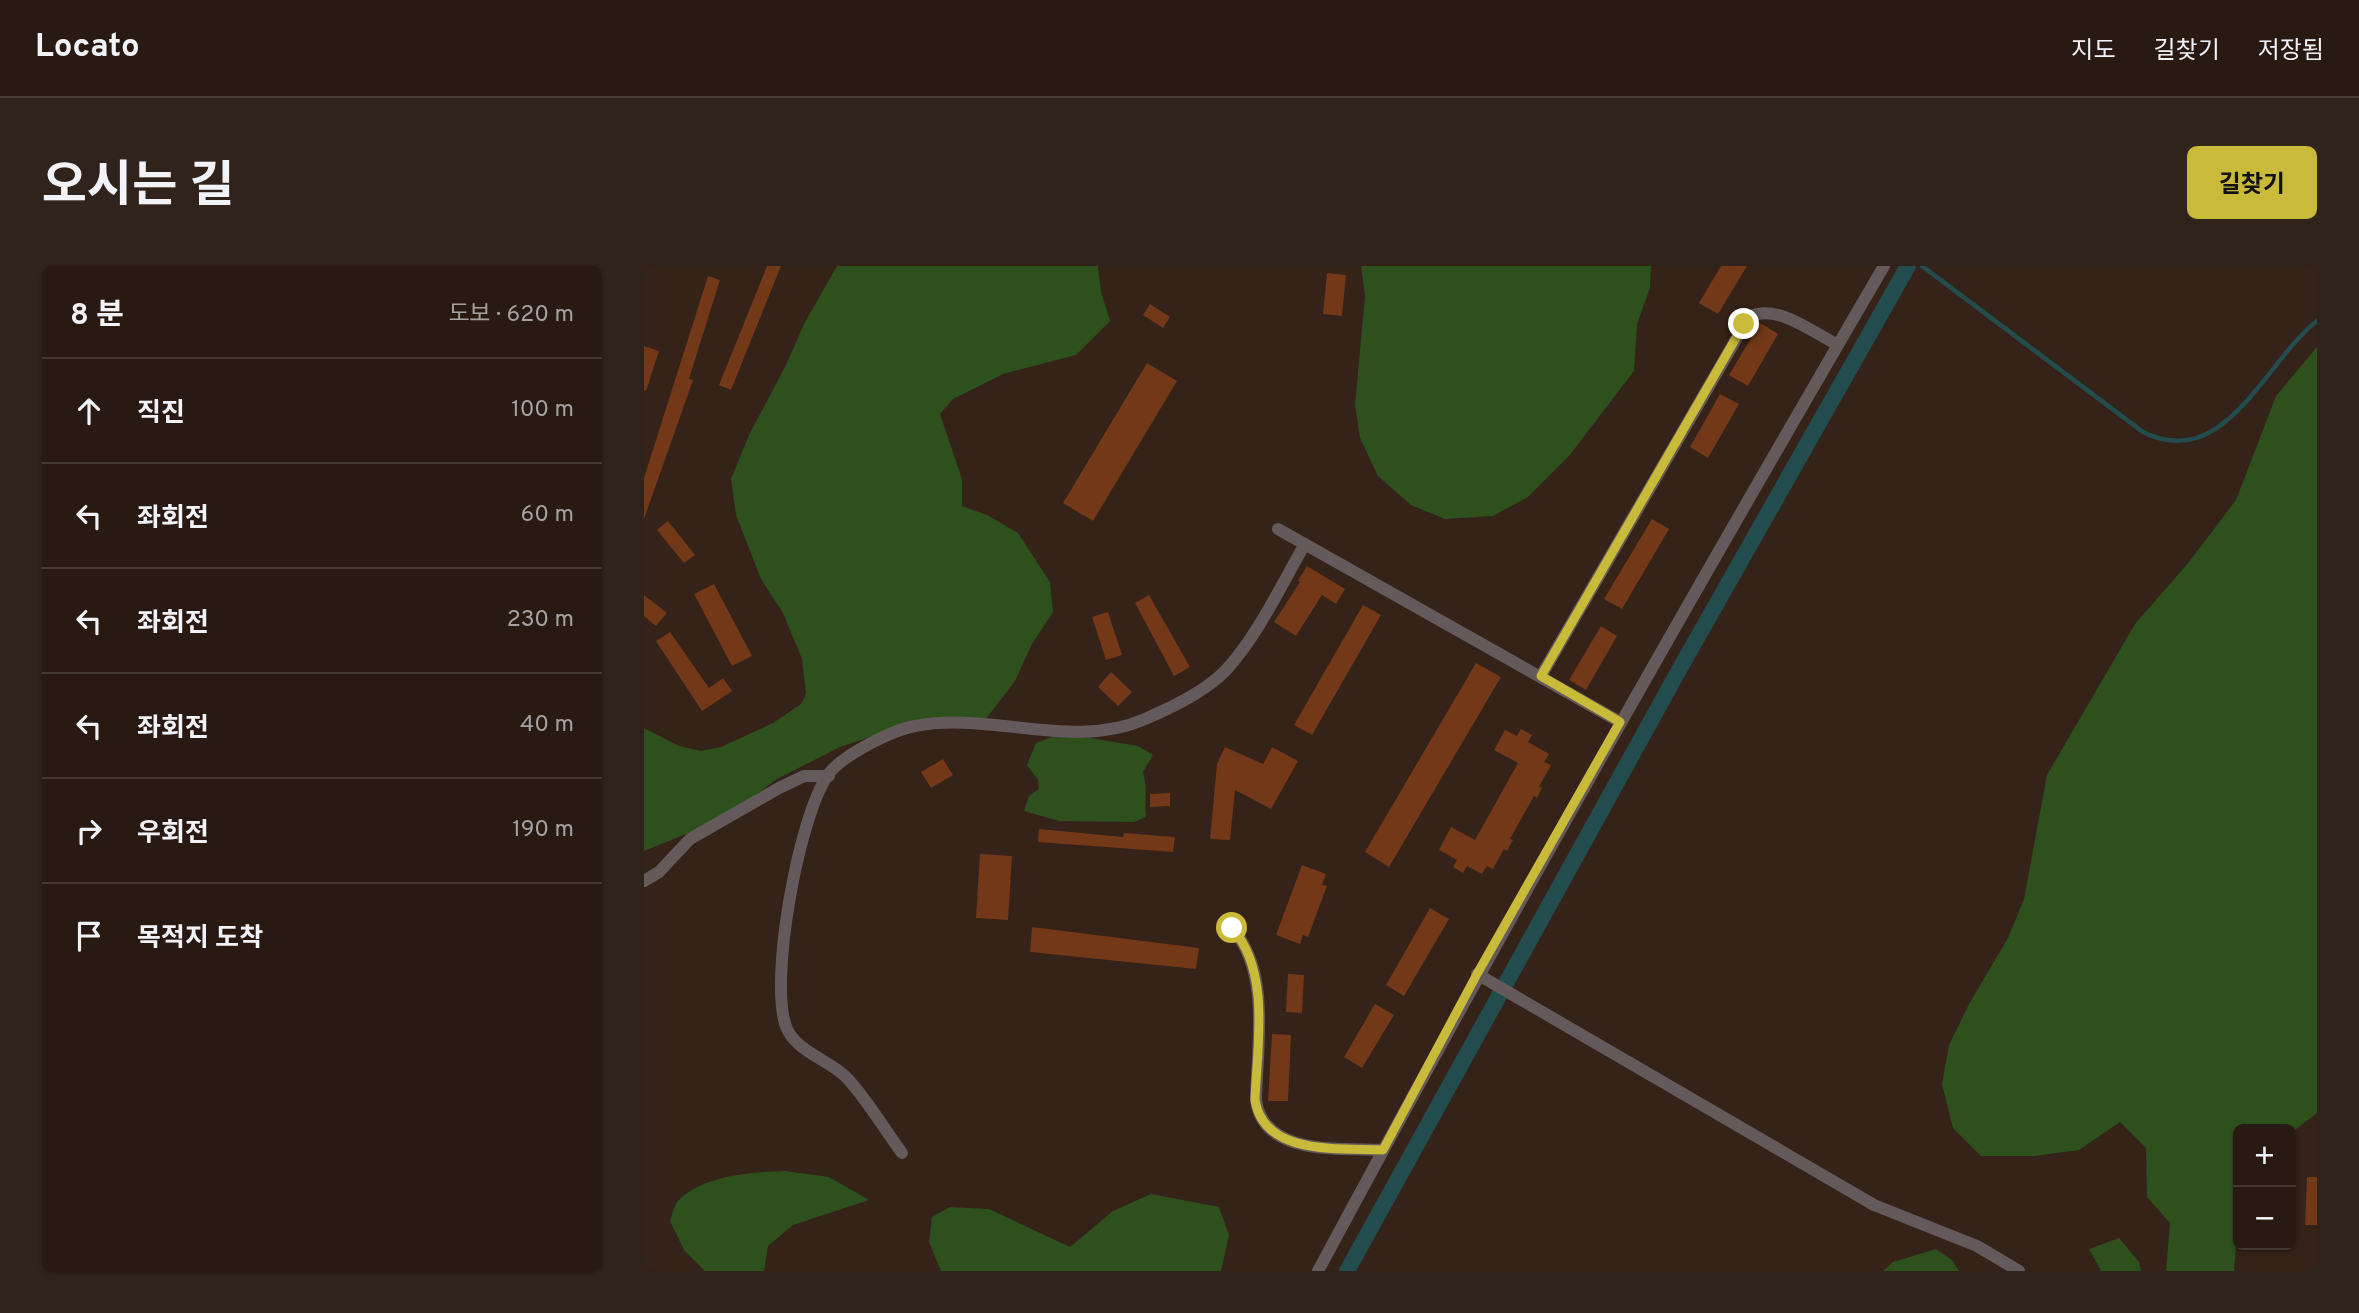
<!DOCTYPE html>
<html lang="ko">
<head>
<meta charset="utf-8">
<style>
	body { margin:0; font-family:Overpass,"Noto Sans KR",sans-serif; background:#30231c; color:#f1f3f6 }
	.controls { position:absolute; right:21px; bottom:21px; display:grid; overflow:hidden; border-radius:10px; box-shadow:0 2px 5px #0004 }
	.controls button { width:63px; height:63px; display:grid; place-items:center; padding:0; border:0; border-bottom:2px solid #443833; background:#281a13; color:#f1f3f6; font:35px sans-serif }
	.stop { position:absolute; width:21px; height:21px; margin:-16px; border:5px solid #caba39; border-radius:50%; background:#fff }
	.stop.end { background:#caba39; border-color:#fff; box-shadow:0 2px 7px #0008 }
	.list { margin:0; padding:0; list-style:none }
	h2 { display:flex; justify-content:space-between; align-items:center; height:91px; margin:0; padding:0 28px; font-size:30px }
	h2 small { font-size:23px; font-weight:400; color:#a5a1a0 }
	.list li { display:grid; grid-template-columns:46px 1fr auto; gap:21px; align-items:center; box-sizing:border-box; height:105px; padding:0 28px; border-top:2px solid #443833 }
	.list b { display:block; font-size:26px; white-space:nowrap }
	.list em { font-size:23px; font-style:normal; color:#a5a1a0 }
	.icon { flex:none; width:38px; height:38px; fill:none; stroke:currentColor; stroke-width:2; stroke-linecap:round; stroke-linejoin:round }
	.map { position:relative; flex:none; width:1673px; height:1005px; overflow:hidden; border-radius:10px }
	header { display:flex; align-items:center; gap:42px; box-sizing:border-box; height:98px; padding:0 35px; background:#281a13; border-bottom:2px solid #443833 }
	header strong { font-size:33px }
	nav { display:flex; gap:38px; margin-inline-start:auto; font-size:24px }
	.intro { display:flex; align-items:center; justify-content:space-between; box-sizing:border-box; height:168px; padding:0 42px }
	h1 { margin:0; font-size:49px }
	.button { padding:18px 32px; border-radius:10px; background:#caba39; color:#111; font-size:24px; font-weight:700 }
	main { display:flex; gap:42px; padding:0 42px }
	aside { flex:1; background:#281a13; border-radius:10px; box-shadow:0 2px 5px #0004 }
	.map>svg:first-child { display:block }
	.green { fill:#2d501d }
	.lines { fill:none; stroke-linecap:round; stroke-linejoin:round }
	.stream { stroke:#224c4d; stroke-width:4.5 }
	.canal { stroke:#224c4d; stroke-width:16 }
	.building { fill:#723817 }
	.minor { stroke:#655a5b; stroke-width:12 }
	.route { stroke:#caba39; stroke-width:9 }
</style>
</head>
<body>
<header>
<strong>Locato</strong>
<nav><a>지도</a><a>길찾기</a><a>저장됨</a></nav>
</header>
<div class="intro"><h1>오시는 길</h1><a class="button">길찾기</a></div>
<main>
<aside>
<h2>8 분<small>도보 · 620 m</small></h2>
<ul class="list">
<li><svg class="icon" aria-label="ahead" viewBox="0 0 24 24"><path d="M12 20V5M6 11l6-6 6 6"/></svg><div><b>직진</b></div><em>100 m</em></li>
<li><svg class="icon" aria-label="left" viewBox="0 0 24 24"><path d="M17 20v-9H6M10 6l-5 5 5 5"/></svg><div><b>좌회전</b></div><em>60 m</em></li>
<li><svg class="icon" aria-label="left" viewBox="0 0 24 24"><path d="M17 20v-9H6M10 6l-5 5 5 5"/></svg><div><b>좌회전</b></div><em>230 m</em></li>
<li><svg class="icon" aria-label="left" viewBox="0 0 24 24"><path d="M17 20v-9H6M10 6l-5 5 5 5"/></svg><div><b>좌회전</b></div><em>40 m</em></li>
<li><svg class="icon" aria-label="right" viewBox="0 0 24 24"><path d="M7 20v-9h11M14 6l5 5-5 5"/></svg><div><b>우회전</b></div><em>190 m</em></li>
<li><svg class="icon" aria-label="arrive" viewBox="0 0 24 24"><path d="M6 21V4h12l-3 4 3 4H6"/></svg><div><b>목적지 도착</b></div></li>
</ul>
</aside>
<div class="map">
<svg width="1673" height="1005" viewBox="0 0 1673 1005">
	<rect width="100%" height="100%" fill="#352219"/>
	<path class="green" d="M 193,0 L 454,0 L 457,26 L 466,55 L 432,89 L 359,108 L 309,133 L 296,148 L 318,213 L 318,240 L 343,249 L 374,267 L 406,316 L 409,346 L 388,378 L 371,415 L 341,454 L 238,467 L 196,481 L 133,513 L 79,553 L 0,585 L 0,462 L 35,480 L 57,485 L 77,481 L 129,457 L 157,438 L 162,428 L 158,393 L 139,347 L 117,313 L 92,249 L 87,213 L 105,169 L 142,99 L 161,56 Z
		M 717,0 L 1007,0 L 1006,22 L 993,58 L 990,105 L 925,190 L 884,231 L 849,250 L 801,253 L 767,239 L 734,210 L 716,172 L 711,139 L 721,30 Z
		M 1673,81 L 1673,847 L 1647,867 L 1647,863 L 1594,863 L 1594,952 L 1590,1005 L 1522,1005 L 1526,957 L 1503,931 L 1502,882 L 1476,856 L 1435,884 L 1391,890 L 1337,890 L 1309,862 L 1298,818 L 1305,779 L 1325,738 L 1364,672 L 1380,633 L 1403,509 L 1491,358 L 1545,296 L 1592,234 L 1632,130 Z
		M 418,467 L 494,480 L 509,489 L 499,506 C 504,522 500,535 502,551 L 490,556 L 415,555 L 380,545 L 385,530 L 395,523 L 394,514 L 383,499 L 392,477 Z
		M 141,905 L 185,911 L 225,934 L 149,959 L 124,980 L 120,1005 L 61,1005 L 40,984 L 26,955 C 28,949 30,940 34,935 C 59,909 108,906 141,905 Z
		M 507,928 L 575,941 L 585,969 L 577,1005 L 297,1005 L 285,976 L 288,951 L 306,941 L 345,943 L 426,981 L 469,945 Z
		M 1475,972 L 1495,996 L 1497,1005 L 1457,1005 L 1445,983 Z
		M 1292,983 L 1308,994 L 1315,1005 L 1239,1005 L 1249,996 Z"/>
	<g class="lines">
		<path class="stream" d="M 1278,0 L 1499,166 C 1581,207 1621,95 1673,55"/>
		<path class="canal" d="M 703,1005 L 1035,404 L 1264,0"/>
	</g>
	<path class="building" d="M 123,0 L 137,0 L 87,124 L 75,119 Z
		M 1077,0 L 1103,0 L 1074,48 L 1055,37 Z
		M 683,7 L 702,9 L 698,50 L 679,48 Z
		M 64,10 L 76,14 L 45,113 L 49,114 L 0,253 L 0,212 Z
		M 506,38 L 526,51 L 519,62 L 499,49 Z
		M 1116,57 L 1134,68 L 1104,120 L 1085,109 Z
		M 0,80 L 15,85 L 2,125 L 0,124 Z
		M 503,97 L 533,115 L 449,255 L 419,237 Z
		M 1076,128 L 1095,138 L 1064,192 L 1046,181 Z
		M 1008,253 L 1025,263 L 978,343 L 960,333 Z
		M 24,255 L 51,289 L 40,297 L 13,264 Z
		M 663,300 L 701,323 L 692,338 L 678,329 L 652,370 L 630,356 L 656,316 L 654,315 Z
		M 70,318 L 108,390 L 88,400 L 50,328 Z
		M 0,329 L 23,347 L 12,360 L 0,350 Z
		M 505,329 L 546,401 L 530,410 L 491,337 Z
		M 719,339 L 737,349 L 668,469 L 650,459 Z
		M 464,346 L 478,389 L 462,394 L 448,351 Z
		M 957,360 L 973,370 L 942,424 L 925,414 Z
		M 26,366 L 65,422 L 79,412 L 88,425 L 58,445 L 12,375 Z
		M 832,397 L 857,411 L 745,601 L 721,586 Z
		M 467,406 L 488,426 L 474,440 L 454,421 Z
		M 877,463 L 888,469 L 884,476 L 905,488 L 900,496 L 907,499 L 895,521 L 898,522 L 893,532 L 890,530 L 866,573 L 869,574 L 863,585 L 860,583 L 849,603 L 843,600 L 838,608 L 823,600 L 819,607 L 809,601 L 813,594 L 795,584 L 807,561 L 831,574 L 874,497 L 850,484 L 861,464 L 873,470 Z
		M 581,481 L 619,498 L 628,481 L 654,495 L 627,543 L 591,524 L 586,574 L 566,573 L 573,498 Z
		M 299,493 L 309,509 L 287,522 L 277,506 Z
		M 526,527 L 526,540 L 506,541 L 506,528 Z
		M 395,563 L 479,571 L 480,567 L 531,571 L 529,586 L 394,576 Z
		M 336,588 L 368,590 L 364,654 L 332,652 Z
		M 658,599 L 682,608 L 678,619 L 683,620 L 664,671 L 659,669 L 656,678 L 632,669 Z
		M 786,642 L 805,653 L 760,730 L 742,719 Z
		M 388,661 L 555,682 L 552,703 L 386,686 Z
		M 644,708 L 660,709 L 658,747 L 642,746 Z
		M 731,738 L 750,749 L 718,802 L 700,791 Z
		M 628,768 L 647,769 L 644,835 L 624,835 Z
		M 1663,911 L 1673,911 L 1673,959 L 1661,959 Z"/>
	<g class="lines">
		<path class="minor" d="M 634,263 L 976,456
			M 897,410 L 1105,51 C 1133,37 1168,66 1194,79
			M 0,615 L 15,606 L 46,573 L 135,522 L 160,510 L 185,510
			M 588,662 C 627,706 613,780 612,834 C 619,890 696,882 739,884
			M 833,708 L 1230,939 L 1333,980 L 1375,1005
			M 258,887 C 240,863 223,833 202,811 C 185,794 156,787 144,765 C 122,724 156,540 187,505 C 202,488 248,464 271,460 C 346,445 429,485 501,453 C 527,442 563,424 582,404 C 615,368 637,319 661,278
			M 674,1005 C 856,666 1046,332 1240,0"/>
	</g>
	<g class="lines">
		<path class="route" d="M 588,662 C 627,706 613,780 611,834 C 620,890 695,882 739,884 L 833,708 L 976,456 L 897,410 L 1100,58"/>
	</g>
</svg>
<div class="controls">
<button>+</button>
<button>−</button>
</div>
<div class="stop" style="left:588px;top:662px"></div>
<div class="stop end" style="left:1100px;top:58px"></div>
</div>
</main>
</body>
</html>
